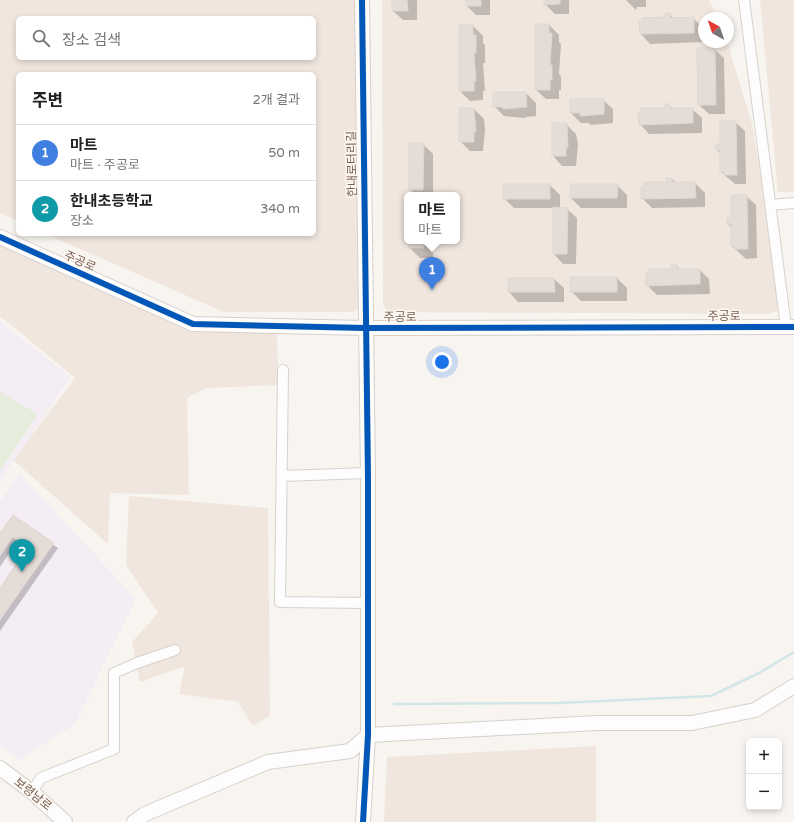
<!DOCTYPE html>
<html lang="ko">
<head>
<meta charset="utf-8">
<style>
	body { margin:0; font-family:"Varela Round","Noto Sans KR",sans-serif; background:#f6f6f6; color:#202124 }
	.controls { position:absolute; right:12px; bottom:12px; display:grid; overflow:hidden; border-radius:6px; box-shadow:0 2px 6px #0003 }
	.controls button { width:36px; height:36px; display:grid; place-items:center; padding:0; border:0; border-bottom:1px solid #e0e0e0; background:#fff; color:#202124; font:20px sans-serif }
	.compass { position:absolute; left:698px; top:12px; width:36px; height:36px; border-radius:50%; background:#fff; box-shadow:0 2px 6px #0003; rotate:320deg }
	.you { position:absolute; left:442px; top:362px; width:14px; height:14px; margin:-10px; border:3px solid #fff; border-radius:50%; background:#1a73e8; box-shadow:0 0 0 6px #1a73e833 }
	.badge { display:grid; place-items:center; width:26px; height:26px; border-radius:50%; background:#2563eb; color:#fff; font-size:13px; font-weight:700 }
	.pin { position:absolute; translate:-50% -33px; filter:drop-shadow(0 1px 2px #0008) }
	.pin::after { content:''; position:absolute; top:21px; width:14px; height:12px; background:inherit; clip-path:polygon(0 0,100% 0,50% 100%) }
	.popup { position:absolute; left:404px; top:192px; width:56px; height:52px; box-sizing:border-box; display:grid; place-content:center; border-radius:6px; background:#fff; filter:drop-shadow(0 1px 3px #0005); font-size:13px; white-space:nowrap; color:#757577 }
	.popup b { font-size:15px; color:#202124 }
	.popup::after { content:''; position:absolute; left:50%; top:100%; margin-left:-8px; border:8px solid transparent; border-top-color:#fff }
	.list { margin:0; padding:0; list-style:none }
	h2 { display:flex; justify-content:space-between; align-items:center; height:52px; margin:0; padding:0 16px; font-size:17px }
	h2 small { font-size:13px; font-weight:400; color:#757577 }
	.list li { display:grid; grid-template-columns:26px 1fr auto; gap:12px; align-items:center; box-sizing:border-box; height:56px; padding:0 16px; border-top:1px solid #e0e0e0 }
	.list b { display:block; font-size:15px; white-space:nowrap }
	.list p { margin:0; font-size:13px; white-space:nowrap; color:#757577 }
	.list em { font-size:13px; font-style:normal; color:#757577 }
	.icon { flex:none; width:22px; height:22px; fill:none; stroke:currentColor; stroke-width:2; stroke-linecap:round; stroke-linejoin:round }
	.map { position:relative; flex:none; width:794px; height:822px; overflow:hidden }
	.search { position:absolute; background:#fff; box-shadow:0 2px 6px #0003; left:16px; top:16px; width:300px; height:44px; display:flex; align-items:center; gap:10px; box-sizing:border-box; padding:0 14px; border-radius:6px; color:#757577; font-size:15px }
	.panel { position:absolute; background:#fff; box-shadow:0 2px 6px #0003; left:16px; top:72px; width:300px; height:164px; border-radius:6px }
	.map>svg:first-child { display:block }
	.residential { fill:#f0e6de; fill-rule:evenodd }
	.education { fill:#f4edf4 }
	.green { fill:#e6eddc }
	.shadow { fill:#0003 }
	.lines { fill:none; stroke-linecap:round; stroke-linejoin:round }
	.stream { stroke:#d2e6e7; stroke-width:2.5 }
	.building { fill:#e4dcd7; stroke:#e0d7d2 }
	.street-casing { stroke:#d7d1cd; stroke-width:12 }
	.secondary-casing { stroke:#d7d0cb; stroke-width:16 }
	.street { stroke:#fefdfd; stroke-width:10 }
	.secondary { stroke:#fefdfd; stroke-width:14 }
	.cycleway-casing { stroke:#fef8f2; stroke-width:8 }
	.cycleway { stroke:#0057b8; stroke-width:6 }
	.labels { text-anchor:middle; stroke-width:3; stroke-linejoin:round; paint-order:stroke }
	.street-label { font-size:12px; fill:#745b50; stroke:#fef8f2 }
</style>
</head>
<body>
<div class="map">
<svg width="794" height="822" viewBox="0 0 794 822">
	<rect width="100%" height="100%" fill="#f8f4f0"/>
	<path class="residential" d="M 0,0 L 356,0 L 362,307 L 354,312 L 224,312 L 46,234 L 314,234 L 314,74 L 18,74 L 18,221 L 0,213 ZM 18,18 L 314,18 L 314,58 L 18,58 Z
		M 382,0 L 709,0 L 718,18 L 704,18 L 704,42 L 727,42 L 752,124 L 782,302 L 781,308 L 778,311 L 768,314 L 390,312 L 386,309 L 383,304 ZM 407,195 L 457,195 L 457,241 L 407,241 Z
		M 760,0 L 794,0 L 794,192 L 778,192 Z
		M 0,234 L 198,321 L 276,321 L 279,385 L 206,388 L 187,398 L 189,495 L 110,493 L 108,544 L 13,460 L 75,378 L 0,316 Z
		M 129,496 L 268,508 L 270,715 L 253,726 L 238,702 L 179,694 L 185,666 L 140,682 L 132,642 L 158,613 L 126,565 Z
		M 596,746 L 596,822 L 384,822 L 387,757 Z"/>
	<path class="education" d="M 0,321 L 70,377 L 0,481 Z
		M 20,474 L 136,599 L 75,724 L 19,760 L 0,746 L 0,502 Z"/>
	<path class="green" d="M 0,392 L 38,414 L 0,471 Z"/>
	<path class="shadow" d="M 393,0 L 417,0 L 417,20 L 403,20 L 393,11 Z
		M 467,0 L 490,0 L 490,15 L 476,15 L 467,6 Z
		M 545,0 L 569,0 L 569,14 L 555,14 L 545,4 Z
		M 626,0 L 646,0 L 646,7 L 637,7 L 636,10 Z
		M 670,14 L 674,19 L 693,18 L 703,28 L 703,42 L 650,44 L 641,34 Z
		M 549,25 L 559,35 L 559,42 L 561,44 L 559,74 L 561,76 L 561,90 L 559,90 L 559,99 L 546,99 L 536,90 Z
		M 473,26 L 483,36 L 483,43 L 485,45 L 485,63 L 483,63 L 485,91 L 483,91 L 483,100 L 470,101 L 460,91 Z
		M 714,49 L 724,58 L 725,114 L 709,114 L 699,105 Z
		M 526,93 L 536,103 L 536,116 L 525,117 L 525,118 L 504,116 L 494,106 Z
		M 603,100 L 613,109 L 613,123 L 591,125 L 589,123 L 581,123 L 571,113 Z
		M 669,105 L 673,109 L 692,109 L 702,118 L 702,133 L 649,134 L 640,124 Z
		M 474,109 L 484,119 L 485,130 L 483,151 L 470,151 L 460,141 Z
		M 735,122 L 745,131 L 746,184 L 735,184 L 721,172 L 721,154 L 717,150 Z
		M 566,124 L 576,134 L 578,144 L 576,166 L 562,166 L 553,156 Z
		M 423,144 L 433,154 L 433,195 L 416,195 L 410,189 Z
		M 672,179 L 676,183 L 695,183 L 705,193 L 705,207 L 652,208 L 642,198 Z
		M 550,185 L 560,195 L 560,208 L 567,209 L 577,218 L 576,264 L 563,264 L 554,254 L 554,208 L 514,208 L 504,198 Z
		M 617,185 L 627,195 L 627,208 L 581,208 L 571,198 Z
		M 746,196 L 756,205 L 757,258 L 746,259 L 732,246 L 732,228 L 728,224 Z
		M 410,241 L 433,241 L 433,258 L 420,258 L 410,248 Z
		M 676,266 L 681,270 L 700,270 L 709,279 L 710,294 L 657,295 L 647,285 Z
		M 617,278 L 627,288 L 627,301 L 581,301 L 571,291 Z
		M 509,279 L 554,279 L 564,288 L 564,302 L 518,302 L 509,292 Z
		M 13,516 L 58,548 L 0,631 L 0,590 L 28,548 L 18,540 L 0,567 L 0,535 Z"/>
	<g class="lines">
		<path class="stream" d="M 394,704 L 558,703 L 711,696 L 759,673 L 794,652"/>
	</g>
	<path class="building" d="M 392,0 L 407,0 L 408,11 L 392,11 Z
		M 466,0 L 481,0 L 481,6 L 466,6 Z
		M 544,0 L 560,0 L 560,4 L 544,5 Z
		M 665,13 L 670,13 L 671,18 L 694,17 L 694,33 L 640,34 L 639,21 L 642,21 L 642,18 L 665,17 Z
		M 535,24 L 549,24 L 549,33 L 552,33 L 550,65 L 552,65 L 552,80 L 550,80 L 550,90 L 535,90 Z
		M 459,25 L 473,25 L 473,35 L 476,35 L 476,53 L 474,53 L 476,81 L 474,81 L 474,91 L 459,91 Z
		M 697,48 L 715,48 L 716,105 L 698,105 Z
		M 493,92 L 526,92 L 527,107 L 503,109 L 503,107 L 493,107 Z
		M 570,99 L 604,99 L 604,114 L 580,116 L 580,113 L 570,113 Z
		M 664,104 L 669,104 L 670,108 L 693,108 L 693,123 L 639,125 L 638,112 L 641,112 L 641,108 L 664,108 Z
		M 459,108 L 474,108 L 476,132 L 474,132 L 474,142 L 459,142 Z
		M 720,121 L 736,121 L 737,175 L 724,175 L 724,172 L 720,172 L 720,150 L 716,150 L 716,144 L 720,144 Z
		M 552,123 L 567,123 L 568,147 L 566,147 L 566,156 L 552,156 Z
		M 409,143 L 424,143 L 423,190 L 409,190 Z
		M 666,178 L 672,178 L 672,182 L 695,182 L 696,198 L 641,199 L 641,186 L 644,186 L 644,182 L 666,182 Z
		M 503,184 L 550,184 L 550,199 L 503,199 Z
		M 571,184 L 618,184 L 617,198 L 570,198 Z
		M 731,195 L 747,195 L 748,249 L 735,249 L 735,246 L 731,246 L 731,224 L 727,224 L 727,218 L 731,218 Z
		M 553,207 L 568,208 L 567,254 L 553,254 Z
		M 409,241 L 424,241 L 424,248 L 409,248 Z
		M 671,265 L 677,265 L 677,269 L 700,269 L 700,284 L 646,286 L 646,273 L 649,273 L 649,269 L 671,269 Z
		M 570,277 L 617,277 L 617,292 L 570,292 Z
		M 508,278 L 554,278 L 555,292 L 508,292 Z
		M 13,515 L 54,543 L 0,620 L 0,588 L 27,548 L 13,537 L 0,556 L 0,533 Z"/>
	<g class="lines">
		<defs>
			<path id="street" d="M 744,0 L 786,327
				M 770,205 L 794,203
				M 283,370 L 280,602 L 368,603
				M 282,476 L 367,473
				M 32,792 L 41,778 L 114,749 L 114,673 L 137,663 L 175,650"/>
			<path id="secondary" d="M 362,0 L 368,477 L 368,735 L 363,822
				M 0,237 L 193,324 L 365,328 L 794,327
				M 0,768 L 32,792 L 65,822
				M 134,822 L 145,814 L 268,762 L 350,751 L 368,735 L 597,723 L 692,723 L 755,710 L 794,686"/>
		</defs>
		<use href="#street" class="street-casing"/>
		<use href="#secondary" class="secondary-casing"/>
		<use href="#street" class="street"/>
		<use href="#secondary" class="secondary"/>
		<defs>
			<path id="cycleway" d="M 362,0 L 368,477 L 368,735 L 363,822
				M 0,237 L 193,324 L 365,328 L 794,327"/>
		</defs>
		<use href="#cycleway" class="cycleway-casing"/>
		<use href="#cycleway" class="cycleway"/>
	</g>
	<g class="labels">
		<g class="street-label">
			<text transform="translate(352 164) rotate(-91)" y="4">한내로터리길</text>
			<text transform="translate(80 261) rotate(24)" y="4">주공로</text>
			<text x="724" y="320">주공로</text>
			<text x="400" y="321">주공로</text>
			<text transform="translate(33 794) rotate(39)" y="4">보령남로</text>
		</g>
	</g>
</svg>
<div class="controls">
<button>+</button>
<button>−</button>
</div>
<svg class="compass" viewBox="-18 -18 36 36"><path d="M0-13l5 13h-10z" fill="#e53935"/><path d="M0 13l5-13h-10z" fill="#757577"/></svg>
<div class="you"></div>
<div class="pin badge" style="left:432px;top:290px;background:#3f7fe0">1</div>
<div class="popup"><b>마트</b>마트</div>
<div class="pin badge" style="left:22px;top:572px;background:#0f9aa8">2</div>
<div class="search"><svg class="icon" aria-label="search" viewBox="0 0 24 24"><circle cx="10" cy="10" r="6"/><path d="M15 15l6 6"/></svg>장소 검색</div>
<section class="panel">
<h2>주변<small>2개 결과</small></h2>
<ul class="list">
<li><span class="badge" style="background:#3f7fe0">1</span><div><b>마트</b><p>마트 · 주공로</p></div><em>50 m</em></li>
<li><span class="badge" style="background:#0f9aa8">2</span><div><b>한내초등학교</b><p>장소</p></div><em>340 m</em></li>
</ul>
</section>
</div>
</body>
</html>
